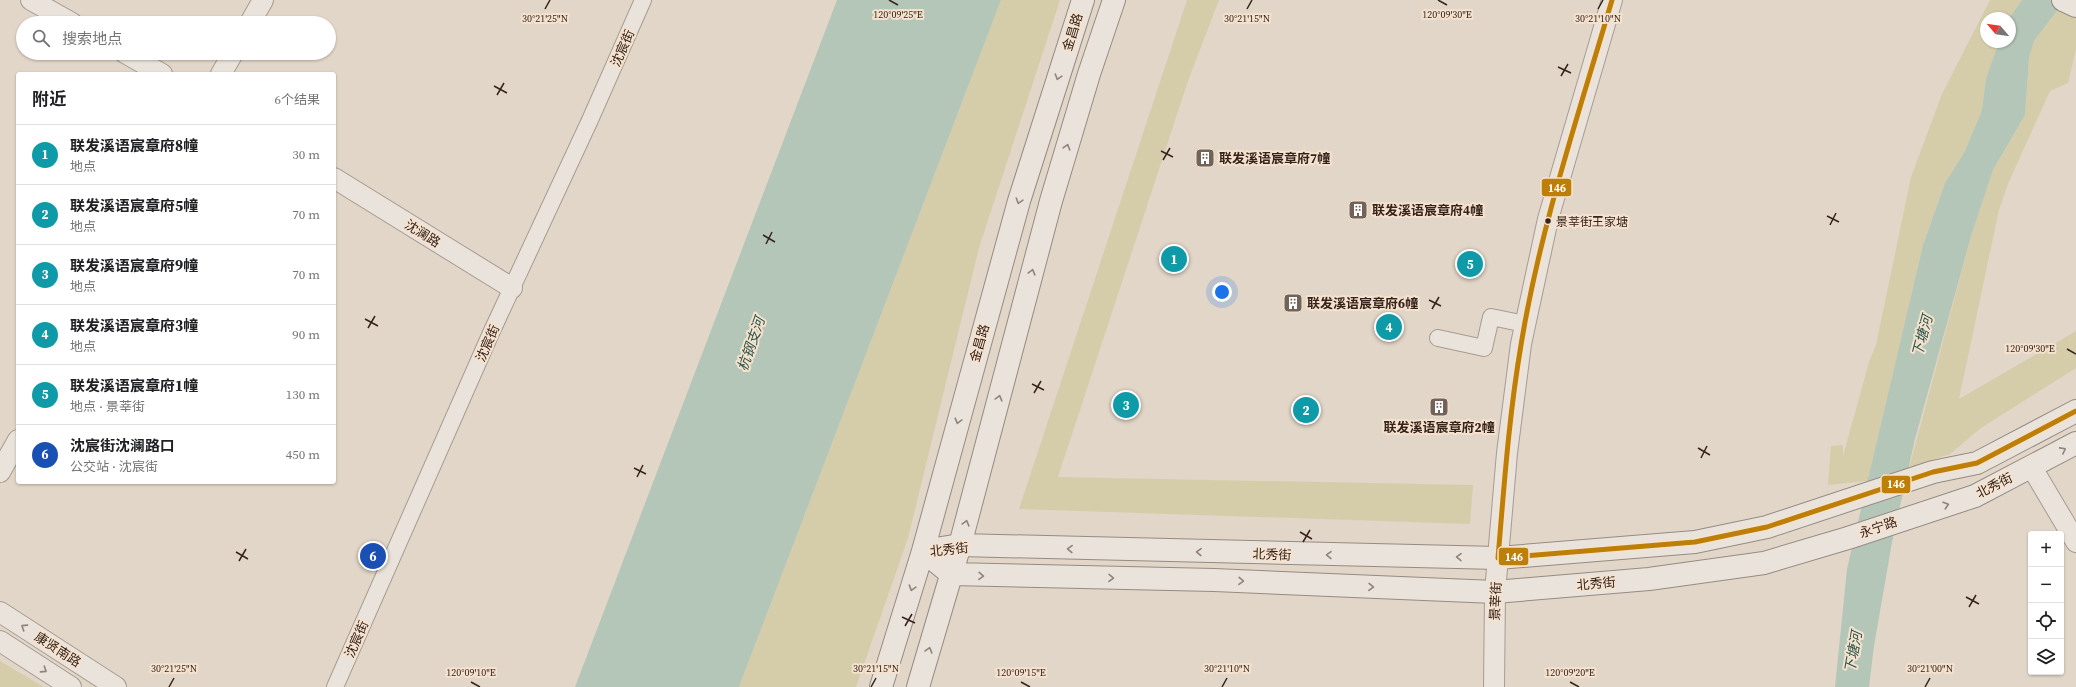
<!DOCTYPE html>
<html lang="zh">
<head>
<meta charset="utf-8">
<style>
	body { margin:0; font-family:"Source Serif 4","Noto Sans SC",serif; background:#f6f6f6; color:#202124 }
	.controls { position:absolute; right:12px; bottom:12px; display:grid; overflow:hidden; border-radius:4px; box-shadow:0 1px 3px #0004 }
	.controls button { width:36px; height:36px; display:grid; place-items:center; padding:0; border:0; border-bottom:1px solid #e0e0e0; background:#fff; color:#202124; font:20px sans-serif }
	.compass { position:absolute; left:1980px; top:12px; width:36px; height:36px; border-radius:50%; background:#fff; box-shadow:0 1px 3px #0004; rotate:299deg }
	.you { position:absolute; left:1222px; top:292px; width:14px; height:14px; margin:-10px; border:3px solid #fff; border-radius:50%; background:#1a73e8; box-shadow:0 0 0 6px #1a73e833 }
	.badge { display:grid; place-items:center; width:26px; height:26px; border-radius:50%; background:#b45309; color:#fff; font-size:13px; font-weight:700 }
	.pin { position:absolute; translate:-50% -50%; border:2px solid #fff; box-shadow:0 1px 4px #0006 }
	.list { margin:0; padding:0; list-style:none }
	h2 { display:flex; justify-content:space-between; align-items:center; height:52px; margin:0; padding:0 16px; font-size:17px }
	h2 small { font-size:13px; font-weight:400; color:#757577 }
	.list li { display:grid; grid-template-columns:26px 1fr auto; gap:12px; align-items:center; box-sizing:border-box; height:60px; padding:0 16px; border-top:1px solid #e0e0e0 }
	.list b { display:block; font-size:15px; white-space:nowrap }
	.list p { margin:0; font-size:13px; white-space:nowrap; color:#757577 }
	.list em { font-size:13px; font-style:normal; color:#757577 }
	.icon { flex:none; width:22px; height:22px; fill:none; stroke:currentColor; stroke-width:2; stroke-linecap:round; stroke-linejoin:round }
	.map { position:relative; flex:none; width:2076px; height:687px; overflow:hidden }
	.search { position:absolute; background:#fff; box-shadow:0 1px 3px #0004; left:16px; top:16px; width:320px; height:44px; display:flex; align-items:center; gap:10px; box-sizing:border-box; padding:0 14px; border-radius:22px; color:#757577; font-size:15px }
	.panel { position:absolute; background:#fff; box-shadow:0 1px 3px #0004; left:16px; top:72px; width:320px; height:412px; border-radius:4px }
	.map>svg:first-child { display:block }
	.green { fill:#d5cdaa }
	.water { fill:#b4c6b7 }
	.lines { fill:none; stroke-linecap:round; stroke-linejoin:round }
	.minor-casing { stroke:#a79b92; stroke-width:18 }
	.tertiary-casing { stroke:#a79b92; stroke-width:22 }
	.secondary-casing { stroke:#968b82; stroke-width:24 }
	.minor { stroke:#eae3db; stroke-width:16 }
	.tertiary { stroke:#eae3db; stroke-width:20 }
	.secondary { stroke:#eae3db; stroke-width:22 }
	.bus-1-casing { stroke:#f5e2ce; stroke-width:8 }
	.bus-1 { stroke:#bd7f08; stroke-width:5 }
	.oneway { stroke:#90837c }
	.ticks { fill:none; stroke:#35231c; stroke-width:1.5 }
	.bus-dot { fill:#35231c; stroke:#f5e2ce; stroke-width:1.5 }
	.labels { text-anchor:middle; stroke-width:4; stroke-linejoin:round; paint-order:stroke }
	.bus-label { font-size:12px; fill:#35231c; stroke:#f5e2ce; text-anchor:start }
	.street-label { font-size:13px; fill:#35231c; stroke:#f5e2ce }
	.poi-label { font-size:13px; font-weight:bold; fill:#35231c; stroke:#f5e2ce; text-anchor:start }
	.water-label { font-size:14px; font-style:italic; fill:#2b554a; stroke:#f5e2ce }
	.ticks-label { font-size:10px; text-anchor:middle; fill:#35231c; stroke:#f5e2ce; stroke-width:4; stroke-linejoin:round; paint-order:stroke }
	.line-badge { stroke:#f5e2ce; stroke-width:1.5 }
	.badge-label { font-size:11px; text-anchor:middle; font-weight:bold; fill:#fff }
</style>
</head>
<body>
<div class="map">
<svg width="2076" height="687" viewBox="0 0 2076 687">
	<rect width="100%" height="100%" fill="#e2d6c8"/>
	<path class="green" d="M 1001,0 L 1060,0 L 979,248 L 908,538 L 856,687 L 739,687 Z
		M 1187,0 L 1219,0 L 1188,81 L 1058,477 L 1473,485 L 1470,524 L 1019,509 Z
		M 1990,0 L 2022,0 L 2009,18 L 1986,18 L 1986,42 L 1999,42 L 1986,78 L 1982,110 L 1965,151 L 1945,183 L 1923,245 L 1868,481 L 1828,485 L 1831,446 L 1843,445 L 1843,456 L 1869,362 L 1876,345 L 1911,177 L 1942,94 Z
		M 2065,0 L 2076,0 L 2076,49 L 2068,83 L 2050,91 L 2008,184 L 1999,210 L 1959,399 L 2076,331 L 2076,368 L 1981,428 L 1950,454 L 1909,468 L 1972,233 L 1993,170 L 2025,115 L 2029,58 L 2034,41 Z
		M 0,661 L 44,687 L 0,687 Z"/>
	<path class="water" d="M 837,0 L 1001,0 L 739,687 L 575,687 Z
		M 2022,0 L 2065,0 L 2034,41 L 2029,58 L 2025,115 L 1993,170 L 1972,233 L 1915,439 L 1892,542 L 1874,646 L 1869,687 L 1835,687 L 1847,569 L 1923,245 L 1945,183 L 1965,151 L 1982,110 L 1986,78 L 1999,42 L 2010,42 L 2009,18 Z"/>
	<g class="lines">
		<defs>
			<path id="minor" d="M 1438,338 L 1484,348 L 1491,317 L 1525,324
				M 335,687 L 491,333 L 590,120 L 643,0"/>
			<path id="tertiary" d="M 31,0 L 72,23
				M 250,23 L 263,0
				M 125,53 L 162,74
				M 221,74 L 233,53
				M 334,178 L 512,288
				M 2031,466 L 2076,542
				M 0,472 L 18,440
				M 0,612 L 116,687
				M 0,641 L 71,687
				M 1494,687 L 1495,592 L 1507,453 L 1521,344 L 1548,219 L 1612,0"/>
			<path id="secondary" d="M 2063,0 L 2076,6
				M 923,551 L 951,574 L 1214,580 L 1495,592 L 1649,579 L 1764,563 L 1848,538 L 1975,496 L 2076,443
				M 923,551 L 960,545 L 1498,558 L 1695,542 L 1767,527 L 1933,472 L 1977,463 L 2076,411
				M 881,687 L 923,551 L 1019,201 L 1083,0
				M 918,687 L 960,545 L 1051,201 L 1089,74 L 1114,0"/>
		</defs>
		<use href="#minor" class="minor-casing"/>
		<use href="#tertiary" class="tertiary-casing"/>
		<use href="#secondary" class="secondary-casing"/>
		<use href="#minor" class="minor"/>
		<use href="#tertiary" class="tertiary"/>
		<use href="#secondary" class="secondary"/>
		<defs>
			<path id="bus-1" d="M 1612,0 C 1579,113 1540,228 1521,345 C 1509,415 1504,487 1498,558 L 1695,542 L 1767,527 L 1933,472 L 1977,463 L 2076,411"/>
		</defs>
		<use href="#bus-1" class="bus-1-casing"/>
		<use href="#bus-1" class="bus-1"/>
	</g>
	<defs><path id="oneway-chevron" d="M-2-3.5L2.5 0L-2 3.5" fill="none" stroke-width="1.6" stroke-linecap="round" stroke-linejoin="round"/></defs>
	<g class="oneway">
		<use href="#oneway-chevron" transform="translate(1058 77) rotate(107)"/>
		<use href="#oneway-chevron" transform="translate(1067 147) rotate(-73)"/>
		<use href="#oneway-chevron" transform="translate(1019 201) rotate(107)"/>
		<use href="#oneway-chevron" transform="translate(1032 272) rotate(-75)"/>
		<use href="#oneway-chevron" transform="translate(999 398) rotate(-75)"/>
		<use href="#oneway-chevron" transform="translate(958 421) rotate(105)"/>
		<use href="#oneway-chevron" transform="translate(2063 450) rotate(-28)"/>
		<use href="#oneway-chevron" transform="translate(1946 505) rotate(-18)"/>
		<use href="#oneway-chevron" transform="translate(966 523) rotate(-75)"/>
		<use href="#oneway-chevron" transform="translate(1070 549) rotate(-178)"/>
		<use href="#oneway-chevron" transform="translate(1199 552) rotate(-178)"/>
		<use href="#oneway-chevron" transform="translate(1329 555) rotate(-179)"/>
		<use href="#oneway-chevron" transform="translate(1459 557) rotate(-179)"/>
		<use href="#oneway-chevron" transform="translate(981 576) rotate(2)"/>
		<use href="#oneway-chevron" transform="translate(1111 578) rotate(1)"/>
		<use href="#oneway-chevron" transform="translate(1241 581) rotate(2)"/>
		<use href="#oneway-chevron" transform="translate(1371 587) rotate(2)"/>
		<use href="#oneway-chevron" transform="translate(912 588) rotate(107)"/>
		<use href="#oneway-chevron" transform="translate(24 627) rotate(-147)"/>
		<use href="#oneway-chevron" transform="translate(929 650) rotate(-74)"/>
		<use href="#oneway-chevron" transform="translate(44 670) rotate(33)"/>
	</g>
	<path class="ticks" d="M 889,0 L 898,5M 1438,0 L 1447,5M 545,9 L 550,0M 1247,9 L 1252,0M 1598,9 L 1603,0M 1558,67 L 1571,73M 1561,76 L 1568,64M 494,86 L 507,93M 497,95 L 504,83M 1161,151 L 1173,157M 1163,160 L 1170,148M 1827,216 L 1839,222M 1830,225 L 1836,213M 763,235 L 775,242M 766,244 L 772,232M 1429,300 L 1441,306M 1432,309 L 1439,297M 365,319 L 378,326M 368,328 L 375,316M 2067,349 L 2076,354M 1032,384 L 1044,390M 1034,393 L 1041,381M 1698,448 L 1710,455M 1701,458 L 1707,446M 634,468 L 646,474M 637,477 L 643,465M 1300,532 L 1312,539M 1303,542 L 1310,530M 236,552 L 248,559M 239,561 L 246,549M 1966,597 L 1979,604M 1969,607 L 1976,595M 902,617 L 915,623M 905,626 L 912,614M 471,682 L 480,687M 1021,682 L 1030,687M 1570,682 L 1579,687M 169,687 L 174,678M 871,687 L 876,678M 1222,687 L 1227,678M 1925,687 L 1930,678"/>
	<defs>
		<symbol id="building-square" viewBox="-11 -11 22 22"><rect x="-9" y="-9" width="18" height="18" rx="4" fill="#726258" stroke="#f5e2ce"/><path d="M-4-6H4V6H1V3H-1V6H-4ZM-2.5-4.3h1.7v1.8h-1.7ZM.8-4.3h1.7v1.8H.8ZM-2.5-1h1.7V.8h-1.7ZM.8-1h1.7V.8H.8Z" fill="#fff"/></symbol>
	</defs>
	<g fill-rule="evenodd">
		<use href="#building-square" x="1194" y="147" width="22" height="22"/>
		<use href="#building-square" x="1347" y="199" width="22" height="22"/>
		<use href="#building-square" x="1282" y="292" width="22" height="22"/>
		<use href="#building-square" x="1428" y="396" width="22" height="22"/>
	</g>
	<circle class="bus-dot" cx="1548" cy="221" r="3.5"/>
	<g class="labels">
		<g class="bus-label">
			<text x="1556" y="226">景莘街王家塘</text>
		</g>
		<g class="street-label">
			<text transform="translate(1072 32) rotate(-73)" y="5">金昌路</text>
			<text transform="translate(622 48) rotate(-66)" y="5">沈宸街</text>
			<text transform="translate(423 233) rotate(32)" y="5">沈澜路</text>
			<text transform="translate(487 343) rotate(-66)" y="5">沈宸街</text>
			<text transform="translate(979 343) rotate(-74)" y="5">金昌路</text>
			<text transform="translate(1994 485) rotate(-27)" y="5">北秀街</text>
			<text transform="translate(1878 527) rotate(-19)" y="5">永宁路</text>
			<text transform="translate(949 549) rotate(-6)" y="5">北秀街</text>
			<text transform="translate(1272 554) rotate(2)" y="5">北秀街</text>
			<text transform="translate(1596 583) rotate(-5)" y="5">北秀街</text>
			<text transform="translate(1495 601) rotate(-87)" y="5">景莘街</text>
			<text transform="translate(356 639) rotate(-66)" y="5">沈宸街</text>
			<text transform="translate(58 649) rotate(33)" y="5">康贤南路</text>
		</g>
		<g class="poi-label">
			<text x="1219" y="163">联发溪语宸章府7幢</text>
			<text x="1372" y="215">联发溪语宸章府4幢</text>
			<text x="1307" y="308">联发溪语宸章府6幢</text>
			<text x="1439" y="432" text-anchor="middle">联发溪语宸章府2幢</text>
		</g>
		<g class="water-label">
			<text transform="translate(1922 336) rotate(-75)" y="5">下塘河</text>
			<text transform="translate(751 344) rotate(-71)" y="5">杭钢支河</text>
			<text transform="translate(1853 652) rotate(-80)" y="5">下塘河</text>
		</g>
	</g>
	<g class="ticks-label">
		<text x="898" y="18">120°09'25"E</text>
		<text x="1447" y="18">120°09'30"E</text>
		<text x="1247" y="22">30°21'15"N</text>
		<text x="545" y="22">30°21'25"N</text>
		<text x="1598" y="22">30°21'10"N</text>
		<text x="2030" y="352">120°09'30"E</text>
		<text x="174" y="672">30°21'25"N</text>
		<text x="876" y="672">30°21'15"N</text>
		<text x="1227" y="672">30°21'10"N</text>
		<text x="1930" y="672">30°21'00"N</text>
		<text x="471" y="676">120°09'10"E</text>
		<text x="1021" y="676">120°09'15"E</text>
		<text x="1570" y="676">120°09'20"E</text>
	</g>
	<g class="line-badge">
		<rect x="1541" y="178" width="31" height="19" rx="4" fill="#bd7f08"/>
		<rect x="1881" y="475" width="30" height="19" rx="4" fill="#bd7f08"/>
		<rect x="1498" y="547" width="31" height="19" rx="4" fill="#bd7f08"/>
	</g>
	<g class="badge-label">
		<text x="1557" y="192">146</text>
		<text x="1896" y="488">146</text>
		<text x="1514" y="561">146</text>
	</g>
</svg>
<div class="controls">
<button>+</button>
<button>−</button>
<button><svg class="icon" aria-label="locate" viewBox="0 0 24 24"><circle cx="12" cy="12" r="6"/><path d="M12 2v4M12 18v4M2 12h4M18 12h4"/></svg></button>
<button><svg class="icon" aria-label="layers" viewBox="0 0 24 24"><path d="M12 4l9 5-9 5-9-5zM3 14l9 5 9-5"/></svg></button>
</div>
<svg class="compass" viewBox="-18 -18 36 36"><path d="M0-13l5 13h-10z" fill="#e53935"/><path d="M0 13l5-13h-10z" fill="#757577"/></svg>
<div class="you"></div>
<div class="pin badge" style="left:1174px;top:259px;background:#0f9aa8">1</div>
<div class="pin badge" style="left:1306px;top:410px;background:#0f9aa8">2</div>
<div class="pin badge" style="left:1126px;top:405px;background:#0f9aa8">3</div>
<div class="pin badge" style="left:1389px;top:327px;background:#0f9aa8">4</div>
<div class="pin badge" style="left:1470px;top:264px;background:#0f9aa8">5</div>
<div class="pin badge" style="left:373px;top:556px;background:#1a4fb4">6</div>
<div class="search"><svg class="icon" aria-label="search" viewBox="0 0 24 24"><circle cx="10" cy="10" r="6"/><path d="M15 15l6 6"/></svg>搜索地点</div>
<section class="panel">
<h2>附近<small>6个结果</small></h2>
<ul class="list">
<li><span class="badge" style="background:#0f9aa8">1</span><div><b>联发溪语宸章府8幢</b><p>地点</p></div><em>30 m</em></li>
<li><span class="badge" style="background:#0f9aa8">2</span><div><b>联发溪语宸章府5幢</b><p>地点</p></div><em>70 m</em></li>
<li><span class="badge" style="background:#0f9aa8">3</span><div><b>联发溪语宸章府9幢</b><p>地点</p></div><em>70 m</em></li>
<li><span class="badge" style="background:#0f9aa8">4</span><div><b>联发溪语宸章府3幢</b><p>地点</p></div><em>90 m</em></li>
<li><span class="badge" style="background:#0f9aa8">5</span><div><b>联发溪语宸章府1幢</b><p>地点 · 景莘街</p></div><em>130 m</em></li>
<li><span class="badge" style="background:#1a4fb4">6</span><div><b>沈宸街沈澜路口</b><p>公交站 · 沈宸街</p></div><em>450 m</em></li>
</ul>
</section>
</div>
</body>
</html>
